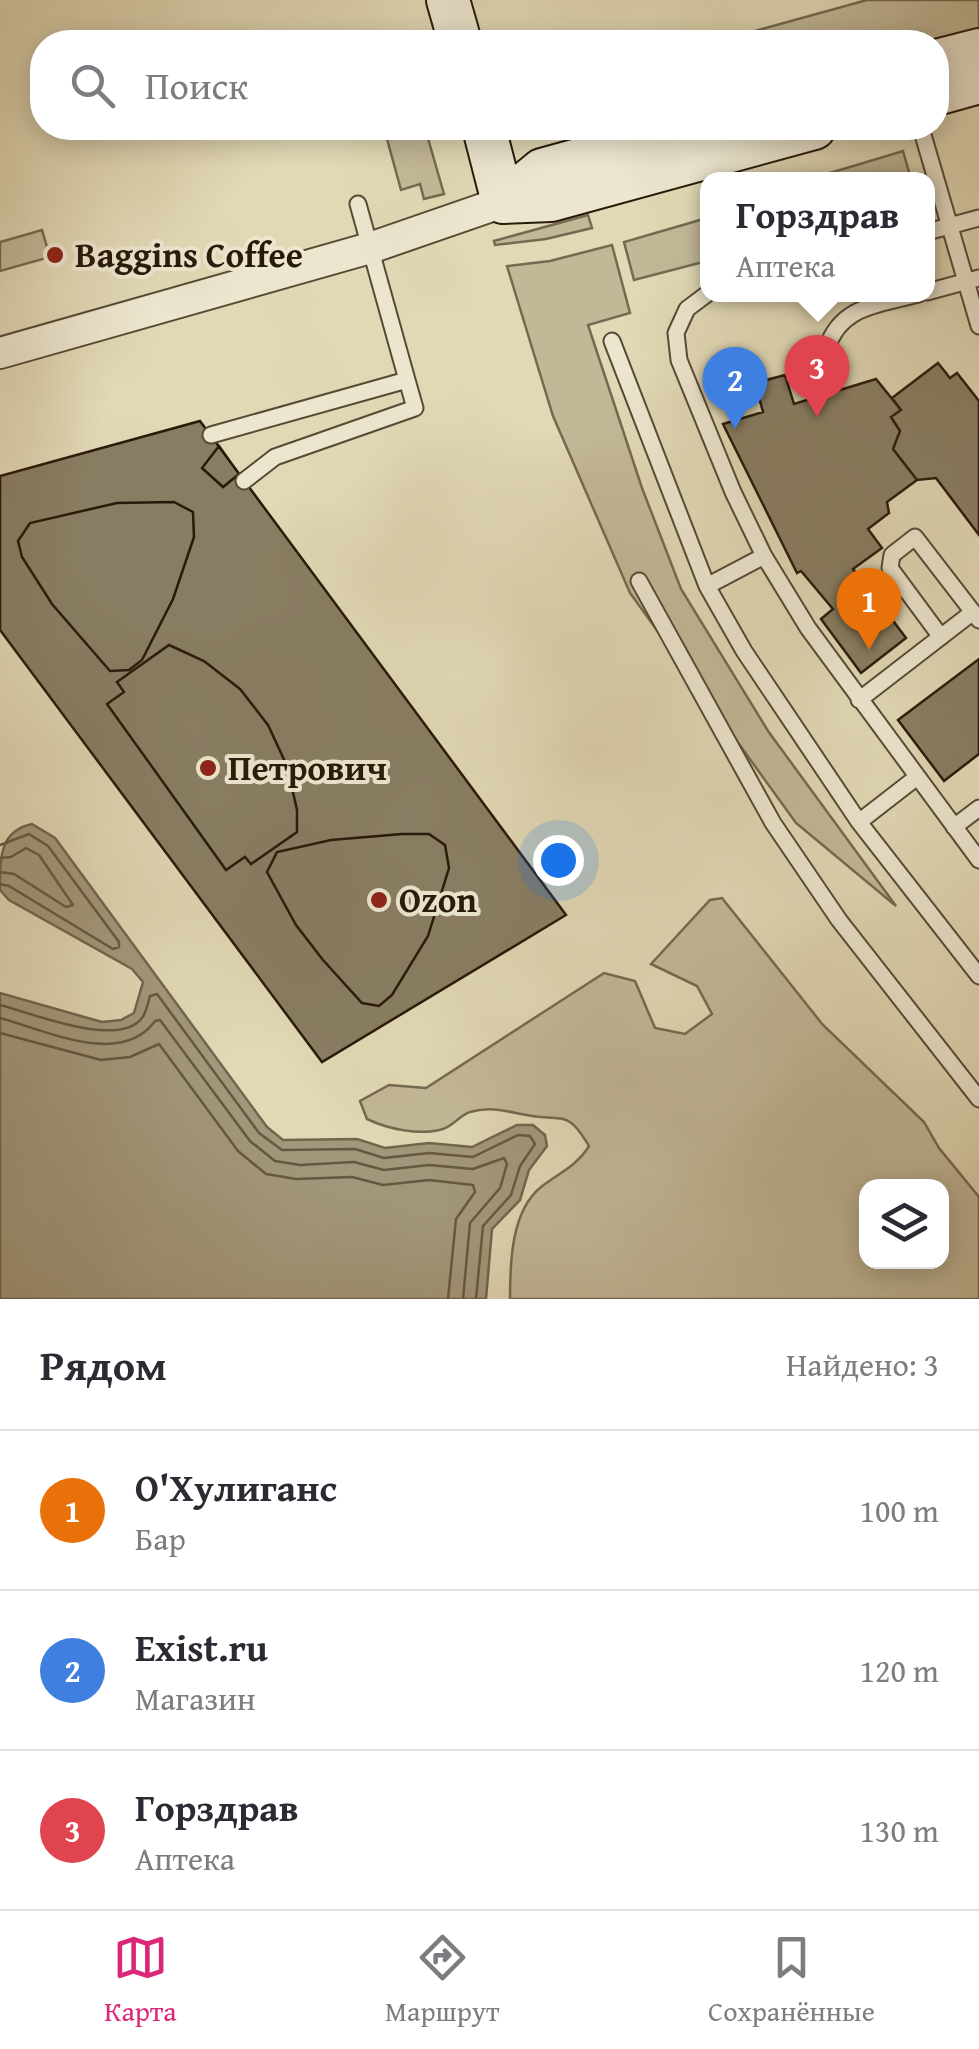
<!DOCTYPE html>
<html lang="ru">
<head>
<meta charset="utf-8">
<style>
	body { margin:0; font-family:"Gentium Book Plus",serif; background:#f2f2f3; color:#2b2b33 }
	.controls { position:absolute; right:30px; bottom:30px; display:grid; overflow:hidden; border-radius:20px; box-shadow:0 5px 25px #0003 }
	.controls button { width:90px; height:90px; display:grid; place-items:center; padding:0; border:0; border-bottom:2px solid #e1e1e2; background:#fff; color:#2b2b33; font:50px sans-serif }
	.you { position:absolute; left:558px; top:860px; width:35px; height:35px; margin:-25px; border:8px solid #fff; border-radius:50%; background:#1a73e8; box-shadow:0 0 0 15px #1a73e833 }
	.badge { display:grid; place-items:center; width:65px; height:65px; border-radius:50%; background:#db2777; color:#fff; font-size:32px; font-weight:700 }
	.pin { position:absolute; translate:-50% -82px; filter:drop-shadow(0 2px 5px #0008) }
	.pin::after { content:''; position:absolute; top:52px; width:35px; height:30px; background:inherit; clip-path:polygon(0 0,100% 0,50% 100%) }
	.popup { position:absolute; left:700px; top:172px; width:235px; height:130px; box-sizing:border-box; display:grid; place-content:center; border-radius:20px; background:#fff; filter:drop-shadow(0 2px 8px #0005); font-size:32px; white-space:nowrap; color:#7c7c81 }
	.popup b { font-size:38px; color:#2b2b33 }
	.popup::after { content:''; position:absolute; left:50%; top:100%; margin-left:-20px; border:20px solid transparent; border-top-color:#fff }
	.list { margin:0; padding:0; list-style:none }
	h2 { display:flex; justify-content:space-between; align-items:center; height:130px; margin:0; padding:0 40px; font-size:42px }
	h2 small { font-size:32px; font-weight:400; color:#7c7c81 }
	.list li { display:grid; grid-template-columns:65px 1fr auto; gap:30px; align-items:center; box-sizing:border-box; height:160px; padding:0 40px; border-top:2px solid #e1e1e2 }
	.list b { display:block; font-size:38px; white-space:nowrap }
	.list p { margin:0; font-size:32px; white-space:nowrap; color:#7c7c81 }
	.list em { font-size:32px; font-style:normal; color:#7c7c81 }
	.icon { flex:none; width:55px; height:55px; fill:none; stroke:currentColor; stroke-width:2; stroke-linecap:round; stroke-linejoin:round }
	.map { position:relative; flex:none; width:979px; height:1299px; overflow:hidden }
	.search { position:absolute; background:#fff; box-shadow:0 5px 25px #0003; left:30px; right:30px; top:30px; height:110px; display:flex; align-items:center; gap:25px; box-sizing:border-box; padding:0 35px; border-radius:40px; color:#7c7c81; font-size:38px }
	.sheet { height:610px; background:#fff }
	nav { display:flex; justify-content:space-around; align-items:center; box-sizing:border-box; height:140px; border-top:2px solid #e1e1e2; background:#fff; font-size:28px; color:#7c7c81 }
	nav a { display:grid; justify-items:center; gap:5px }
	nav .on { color:#db2777 }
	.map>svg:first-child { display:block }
	.green { fill:#c2b898; stroke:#756951; stroke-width:2.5; fill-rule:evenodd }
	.water { fill:#a2977b; stroke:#71654e; stroke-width:2.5 }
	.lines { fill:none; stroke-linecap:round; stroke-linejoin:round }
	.shore { stroke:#655842; stroke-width:2.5 }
	.building { fill:#887d63; stroke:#281a0a; stroke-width:2.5 }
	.lane-casing { stroke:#564a35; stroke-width:19 }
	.street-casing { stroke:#564a35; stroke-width:34 }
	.secondary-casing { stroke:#281a0a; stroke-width:46 }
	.lane { stroke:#ece6cf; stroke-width:15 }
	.street { stroke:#ece6cf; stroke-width:30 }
	.secondary { stroke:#ece6cf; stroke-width:42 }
	.poi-dot { fill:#8f2418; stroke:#ece6cf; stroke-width:4 }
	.labels { text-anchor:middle; stroke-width:8; stroke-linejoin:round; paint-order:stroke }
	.poi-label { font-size:35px; font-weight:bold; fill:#281a0a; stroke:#ece6cf; text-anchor:start }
</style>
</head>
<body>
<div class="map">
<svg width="979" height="1299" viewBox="0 0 979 1299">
	<rect width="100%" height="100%" fill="#e1d8b5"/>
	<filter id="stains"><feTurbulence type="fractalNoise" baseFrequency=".002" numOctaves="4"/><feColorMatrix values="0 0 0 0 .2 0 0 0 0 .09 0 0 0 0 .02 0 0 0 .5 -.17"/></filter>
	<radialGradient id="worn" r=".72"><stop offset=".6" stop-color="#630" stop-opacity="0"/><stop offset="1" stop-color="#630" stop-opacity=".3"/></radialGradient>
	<path class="green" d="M 867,0 L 979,0 L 979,38 L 936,42 L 715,42 Z
		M 384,128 L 425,128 L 444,194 L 424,199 L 420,184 L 401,190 Z
		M 903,151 L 911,179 L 810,179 Z
		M 588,215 L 592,228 L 546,239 L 495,245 L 494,241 Z
		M 707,218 L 707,261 L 634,280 L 624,242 Z
		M 42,230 L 50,257 L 0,271 L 0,242 Z
		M 612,245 L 630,313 L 588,325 L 642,488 L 681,589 L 768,731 L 896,906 L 796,823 L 630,593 L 553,416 L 507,266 L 550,261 Z
		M 722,898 L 823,1025 L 924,1122 L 939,1148 L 979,1197 L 979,1299 L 510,1299 C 510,1263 511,1211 541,1187 C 559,1173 577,1166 589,1146 C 568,1111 566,1121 532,1116 C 511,1113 493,1105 470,1112 C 460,1115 453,1126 443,1129 C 420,1136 388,1129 367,1119 L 360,1101 L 389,1085 L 426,1088 L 604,973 L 635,981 L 655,1028 L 685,1034 L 712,1014 L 697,986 L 651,964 L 710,900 ZM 866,1186 L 942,1186 L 942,1262 L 866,1262 Z"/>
	<path class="water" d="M 32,824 L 55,838 L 267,1127 L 283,1140 L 357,1139 L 385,1148 L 429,1143 L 472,1147 L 517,1125 L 533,1125 L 545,1135 L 547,1146 L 529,1170 L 520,1200 L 492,1229 L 486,1299 L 0,1299 L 0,993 L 102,1022 L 121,1020 L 134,1013 L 143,982 L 132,969 L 9,900 L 0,890 C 0,856 0,831 32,824 Z"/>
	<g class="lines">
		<path class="shore" d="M 0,845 L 29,834 L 48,846 L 119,942 L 119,947 L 113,949 L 9,886 L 0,884
			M 0,858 L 11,857 L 26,848 L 39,855 L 73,905 L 66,907 L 14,874 L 0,872
			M 0,1005 C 32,1013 118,1049 142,1018 C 146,1013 148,1003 150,996 L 157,994 L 259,1133 L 282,1150 L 355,1149 L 384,1158 L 429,1153 L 473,1157 L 518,1135 L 530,1136 L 535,1144 L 520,1166 L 511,1195 L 483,1226 L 476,1299
			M 0,1018 C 45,1030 121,1068 155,1021 L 160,1020 L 250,1141 L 275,1161 L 300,1165 L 354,1162 L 384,1170 L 429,1165 L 473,1169 L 504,1158 L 507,1164 L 500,1188 L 470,1223 L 463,1299
			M 0,1033 L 101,1060 L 130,1057 L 159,1044 L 238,1151 L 266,1174 L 296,1179 L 352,1177 L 383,1185 L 429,1180 L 473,1185 L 475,1192 L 456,1219 L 448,1299"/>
	</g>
	<path class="building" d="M 938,363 L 950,378 L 957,373 L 979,401 L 979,535 L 936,478 L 917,480 L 893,449 L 900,431 L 891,417 L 901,410 L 892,398 Z
		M 785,375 L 794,404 L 876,379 L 901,410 L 891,417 L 900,431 L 893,449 L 917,480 L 887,502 L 889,513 L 868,529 L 882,548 L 853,569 L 866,585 L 874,578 L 893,603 L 885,610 L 906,638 L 861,673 L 821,619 L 833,609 L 801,571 L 797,573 L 723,424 L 763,412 L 755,383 Z
		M 200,421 L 566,915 L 322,1062 L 0,630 L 0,476 Z
		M 219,446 L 239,474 L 223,487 L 202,468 Z
		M 174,502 L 193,512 L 194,537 L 173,599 L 142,660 L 129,670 L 110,671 L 52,604 L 22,557 L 18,541 L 30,523 L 117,503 Z
		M 169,645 L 204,661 L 240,689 L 268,725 L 287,766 L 297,810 L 297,832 L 251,864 L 245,857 L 226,870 L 107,704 L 124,692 L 117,682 Z
		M 979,659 L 979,754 L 944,781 L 898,720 Z
		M 402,834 L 429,834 L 445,845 L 449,868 L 428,936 L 392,995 L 379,1006 L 362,1003 L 323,960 L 296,925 L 267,872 L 277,852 L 331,840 Z"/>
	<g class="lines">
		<defs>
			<path id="lane" d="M 921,128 L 979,326
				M 927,232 L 979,218
				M 927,292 L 979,278
				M 707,294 L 687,309 L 676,333 L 679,360 L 733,492 L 764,556 L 808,628 L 979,860
				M 612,341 L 707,586 L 744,651 L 859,822 L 979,976
				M 827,348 C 841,305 879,305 918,294
				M 211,435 L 407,380 L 358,204
				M 244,481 L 275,457 L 415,408 L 407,380
				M 639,581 L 773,823 L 839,920 L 979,1099
				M 707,586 L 764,556
				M 941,637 L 890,568 L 892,555 L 915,537 L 979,620
				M 859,700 L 973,612
				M 859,822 L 917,777
				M 954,827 L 979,808"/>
			<path id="street" d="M 0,353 L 370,248 L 503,202"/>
			<path id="secondary" d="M 448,0 L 460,42
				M 936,61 L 979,50
				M 936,94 L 979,82
				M 484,128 L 503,202
				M 503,202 L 551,200 L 814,128
				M 503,202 L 542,170 L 694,128"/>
		</defs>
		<use href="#lane" class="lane-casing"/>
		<use href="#street" class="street-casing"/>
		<use href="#secondary" class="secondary-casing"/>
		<use href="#lane" class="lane"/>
		<use href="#street" class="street"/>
		<use href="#secondary" class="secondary"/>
	</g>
	<g class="poi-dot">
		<circle cx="55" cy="255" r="10"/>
		<circle cx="208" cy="768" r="10"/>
		<circle cx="379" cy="900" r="10"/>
	</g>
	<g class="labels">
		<g class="poi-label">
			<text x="75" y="267">Baggins Coffee</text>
			<text x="228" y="780">Петрович</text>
			<text x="399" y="912">Ozon</text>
		</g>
	</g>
	<rect width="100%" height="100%" filter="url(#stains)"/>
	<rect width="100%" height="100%" fill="url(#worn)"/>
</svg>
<div class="controls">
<button><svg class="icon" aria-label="layers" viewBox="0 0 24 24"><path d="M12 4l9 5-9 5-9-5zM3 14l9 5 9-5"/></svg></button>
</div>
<div class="you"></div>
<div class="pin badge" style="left:869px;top:650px;background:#e8710a">1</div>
<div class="pin badge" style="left:735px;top:429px;background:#3f7fe0">2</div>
<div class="pin badge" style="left:817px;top:417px;background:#e0444e">3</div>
<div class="popup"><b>Горздрав</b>Аптека</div>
<div class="search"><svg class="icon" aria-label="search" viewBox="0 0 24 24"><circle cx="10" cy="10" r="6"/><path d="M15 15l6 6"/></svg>Поиск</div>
</div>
<section class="sheet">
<h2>Рядом<small>Найдено: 3</small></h2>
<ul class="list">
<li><span class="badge" style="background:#e8710a">1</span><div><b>О'Хулиганс</b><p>Бар</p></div><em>100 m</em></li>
<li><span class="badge" style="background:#3f7fe0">2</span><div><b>Exist.ru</b><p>Магазин</p></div><em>120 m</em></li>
<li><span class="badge" style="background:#e0444e">3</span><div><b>Горздрав</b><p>Аптека</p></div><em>130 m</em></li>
</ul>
</section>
<nav>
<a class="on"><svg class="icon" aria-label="map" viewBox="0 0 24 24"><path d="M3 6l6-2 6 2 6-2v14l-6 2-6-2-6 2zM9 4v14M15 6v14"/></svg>Карта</a>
<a><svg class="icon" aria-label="directions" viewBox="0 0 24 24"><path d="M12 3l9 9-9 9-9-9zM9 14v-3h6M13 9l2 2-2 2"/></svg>Маршрут</a>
<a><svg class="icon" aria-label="saved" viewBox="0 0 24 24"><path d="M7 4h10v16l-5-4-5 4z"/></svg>Сохранённые</a>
</nav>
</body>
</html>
